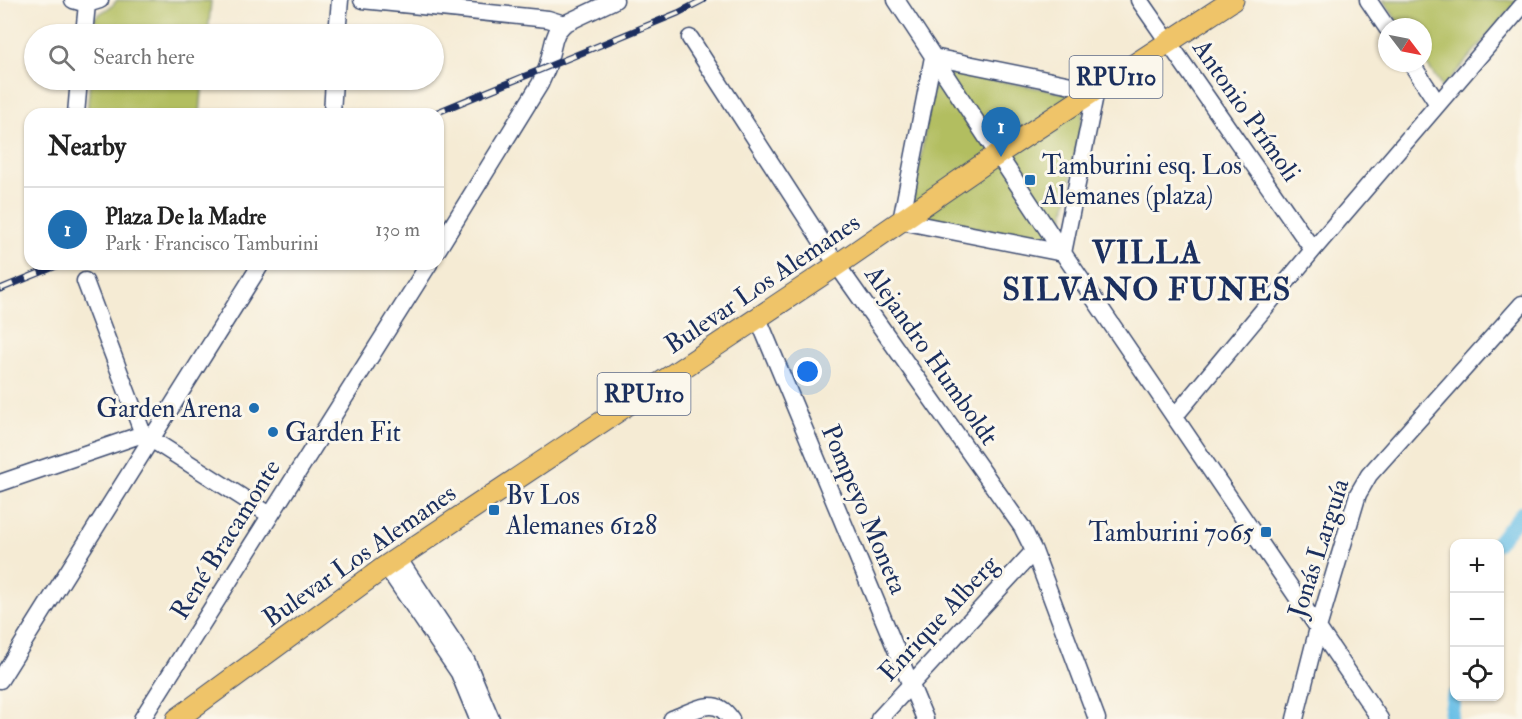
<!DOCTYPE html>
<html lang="en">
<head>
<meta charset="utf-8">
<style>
	body { margin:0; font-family:"IM FELL Double Pica",serif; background:#f2f2f2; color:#222 }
	.controls { position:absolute; right:18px; bottom:18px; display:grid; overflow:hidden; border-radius:12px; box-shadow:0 2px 4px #0004 }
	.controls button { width:54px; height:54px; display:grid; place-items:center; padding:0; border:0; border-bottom:2px solid #e0e0e0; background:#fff; color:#222; font:30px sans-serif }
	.compass { position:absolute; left:1378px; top:18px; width:54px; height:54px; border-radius:50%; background:#fff; box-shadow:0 2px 4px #0004; rotate:122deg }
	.you { position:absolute; left:808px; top:372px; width:21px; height:21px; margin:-15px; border:4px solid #fff; border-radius:50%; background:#1a73e8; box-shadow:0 0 0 9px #1a73e833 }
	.badge { display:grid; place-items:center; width:39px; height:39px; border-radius:50%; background:#1f6fb2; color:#fff; font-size:20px; font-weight:700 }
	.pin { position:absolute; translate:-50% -50px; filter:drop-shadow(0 2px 3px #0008) }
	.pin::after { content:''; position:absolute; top:32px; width:21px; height:18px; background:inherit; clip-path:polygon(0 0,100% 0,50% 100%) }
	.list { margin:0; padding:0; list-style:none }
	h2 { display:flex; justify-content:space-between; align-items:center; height:78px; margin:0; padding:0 24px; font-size:26px }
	h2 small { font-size:20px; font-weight:400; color:#767676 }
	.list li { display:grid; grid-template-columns:39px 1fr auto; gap:18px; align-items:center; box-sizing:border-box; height:84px; padding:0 24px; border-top:2px solid #e0e0e0 }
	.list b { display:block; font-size:22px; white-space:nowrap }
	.list p { margin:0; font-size:20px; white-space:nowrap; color:#767676 }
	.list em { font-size:20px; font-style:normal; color:#767676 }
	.icon { flex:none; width:33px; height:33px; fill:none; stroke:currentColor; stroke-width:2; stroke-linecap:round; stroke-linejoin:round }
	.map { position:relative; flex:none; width:1522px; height:719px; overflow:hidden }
	.search { position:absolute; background:#fff; box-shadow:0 2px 4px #0004; left:24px; top:24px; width:420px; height:66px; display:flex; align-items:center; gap:15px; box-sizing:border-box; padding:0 21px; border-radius:33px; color:#767676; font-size:22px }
	.panel { position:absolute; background:#fff; box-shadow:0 2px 4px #0004; left:24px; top:108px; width:420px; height:162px; border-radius:18px }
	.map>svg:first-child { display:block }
	.green { fill:#b2be60; stroke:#66765f; stroke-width:1.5 }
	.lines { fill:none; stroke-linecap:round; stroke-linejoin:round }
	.canal { stroke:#6bc0e7; stroke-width:15 }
	.minor-casing { stroke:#3c4b70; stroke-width:19 }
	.major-casing { stroke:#3c4b70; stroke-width:23 }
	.minor { stroke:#fff; stroke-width:16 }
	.major { stroke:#efc469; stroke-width:21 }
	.rail-casing { stroke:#1b2f5e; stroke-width:7 }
	.rail { stroke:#fbf7ec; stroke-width:4.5; stroke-dasharray:14; stroke-linecap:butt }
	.poi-dot { fill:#1f6fb2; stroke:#fbf7ec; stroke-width:2 }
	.labels { text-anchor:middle; stroke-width:6; stroke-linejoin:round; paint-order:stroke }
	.shield { fill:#fbf7ec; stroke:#5e6b89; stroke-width:1.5 }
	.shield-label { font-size:24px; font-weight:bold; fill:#1b2f5e }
	.street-label { font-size:26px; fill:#1b2f5e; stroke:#fbf7ec }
	.poi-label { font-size:26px; fill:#1b2f5e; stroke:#fbf7ec; text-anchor:start }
	.district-label { font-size:32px; font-weight:bold; letter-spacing:1.5px; fill:#1b2f5e; stroke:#fbf7ec }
</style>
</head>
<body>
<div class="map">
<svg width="1522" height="719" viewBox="0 0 1522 719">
	<rect width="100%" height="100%" fill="#fbf7ec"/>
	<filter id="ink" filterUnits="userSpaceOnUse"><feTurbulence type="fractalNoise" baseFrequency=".0167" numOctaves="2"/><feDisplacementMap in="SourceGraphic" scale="12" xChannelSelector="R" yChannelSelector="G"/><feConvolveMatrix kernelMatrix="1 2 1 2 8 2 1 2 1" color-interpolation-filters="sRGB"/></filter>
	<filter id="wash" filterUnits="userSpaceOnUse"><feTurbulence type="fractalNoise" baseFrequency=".008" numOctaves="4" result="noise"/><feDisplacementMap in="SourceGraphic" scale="24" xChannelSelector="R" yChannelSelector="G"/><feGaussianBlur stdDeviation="1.35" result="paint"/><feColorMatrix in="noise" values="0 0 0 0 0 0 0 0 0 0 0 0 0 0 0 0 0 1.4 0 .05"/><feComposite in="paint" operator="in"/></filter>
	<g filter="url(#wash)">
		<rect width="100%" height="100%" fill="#f5ebd4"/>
		<path class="green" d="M 117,0 L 211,1 L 208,34 L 94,34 L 95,17 L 113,5 Z
			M 1383,0 L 1518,0 L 1443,88 L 1423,59 L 1423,27 L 1401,27 Z
			M 936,69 L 1086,97 L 1059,243 L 916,217 L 912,206 Z
			M 90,80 L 203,80 L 200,114 L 87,114 Z"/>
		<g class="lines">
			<path class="canal" d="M 1496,544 L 1522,513
				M 1450,719 L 1454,696"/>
		</g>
	</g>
	<g filter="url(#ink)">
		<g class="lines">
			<defs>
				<path id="minor" d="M 73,0 L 87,4 L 100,0
					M 362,0 L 548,19 L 564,24
					M 896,0 L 1063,253 L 1380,719
					M 1139,0 L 1313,250
					M 1368,0 L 1387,28
					M 84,34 L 87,4
					M 337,34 L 340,0
					M 690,38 L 837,265 L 1022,527 L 1034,551 L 1097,719
					M 933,57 L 1096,90 L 1063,253
					M 933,57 L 901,221 L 1063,253
					M 1411,63 L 1438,104
					M 76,114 L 79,80
					M 332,114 L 334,80
					M 438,249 L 540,84 L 547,68 L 554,40 L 557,32 L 564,24 L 615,0
					M 85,281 L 143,434 L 270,515
					M 758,318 L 925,719
					M 1175,416 L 1313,250 L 1522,6
					M 0,483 L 143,434
					M 398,558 L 467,662 L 491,719
					M 386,566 L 459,673 L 478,719
					M 0,680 L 261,264
					M 142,719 L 429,264
					M 672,719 C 694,711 715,694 731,719
					M 879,719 L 1034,551
					M 1295,719 L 1318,628 L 1358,494 L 1369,475 L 1522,304"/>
				<path id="major" d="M 177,719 L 386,566 L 837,265 L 998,154 L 1233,0"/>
			</defs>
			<use href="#minor" class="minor-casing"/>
			<use href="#major" class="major-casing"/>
			<use href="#minor" class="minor"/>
			<use href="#major" class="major"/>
			<defs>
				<path id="rail" d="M 433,114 L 678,13 L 703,0
					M 0,289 L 61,264"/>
			</defs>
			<use href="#rail" class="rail-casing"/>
			<use href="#rail" class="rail"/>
		</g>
	</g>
	<g class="poi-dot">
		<rect x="1024" y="174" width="12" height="12" rx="3"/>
		<circle cx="254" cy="408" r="6"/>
		<circle cx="273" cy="432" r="6"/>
		<rect x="488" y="504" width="12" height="12" rx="3"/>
		<rect x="1260" y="526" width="12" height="12" rx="3"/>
	</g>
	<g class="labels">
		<g class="shield">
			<rect x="1069.5" y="56" width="93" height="42" rx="4.5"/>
			<rect x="597.5" y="373" width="93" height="42" rx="4.5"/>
		</g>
		<g class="shield-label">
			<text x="1116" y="85">RPU110</text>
			<text x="644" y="402">RPU110</text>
		</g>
		<g class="street-label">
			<text transform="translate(1247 110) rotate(55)" y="9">Antonio Prímoli</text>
			<text transform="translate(762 283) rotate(-34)" y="9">Bulevar Los Alemanes</text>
			<text transform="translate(932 355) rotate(55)" y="9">Alejandro Humboldt</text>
			<text transform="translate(865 509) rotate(67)" y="9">Pompeyo Moneta</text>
			<text transform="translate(225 539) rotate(-58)" y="9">René Bracamonte</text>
			<text transform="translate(1318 548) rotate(-72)" y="9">Jonás Larguía</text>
			<text transform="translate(359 555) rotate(-35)" y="9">Bulevar Los Alemanes</text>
			<text transform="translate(938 618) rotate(-47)" y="9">Enrique Alberg</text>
		</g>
		<g class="poi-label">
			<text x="1042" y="174">Tamburini esq. Los<tspan x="1042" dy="30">Alemanes (plaza)</tspan></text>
			<text x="242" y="417" text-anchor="end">Garden Arena</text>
			<text x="285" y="441">Garden Fit</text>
			<text x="506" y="504">Bv Los<tspan x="506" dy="30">Alemanes 6128</tspan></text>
			<text x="1254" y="541" text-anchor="end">Tamburini 7065</text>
		</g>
		<g class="district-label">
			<text x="1147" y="263">VILLA<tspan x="1147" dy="37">SILVANO FUNES</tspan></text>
		</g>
	</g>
</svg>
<div class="controls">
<button>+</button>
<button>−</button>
<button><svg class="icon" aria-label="locate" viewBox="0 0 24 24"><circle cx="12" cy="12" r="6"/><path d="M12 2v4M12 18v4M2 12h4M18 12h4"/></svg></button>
</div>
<svg class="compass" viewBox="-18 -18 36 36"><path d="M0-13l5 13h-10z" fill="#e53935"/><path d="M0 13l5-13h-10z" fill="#767676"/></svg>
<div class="you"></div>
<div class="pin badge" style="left:1001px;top:157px">1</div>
<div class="search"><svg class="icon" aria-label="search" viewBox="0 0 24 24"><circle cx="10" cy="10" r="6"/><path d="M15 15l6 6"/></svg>Search here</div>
<section class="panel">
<h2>Nearby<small></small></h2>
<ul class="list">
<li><span class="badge">1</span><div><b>Plaza De la Madre</b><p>Park · Francisco Tamburini</p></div><em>130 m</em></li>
</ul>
</section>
</div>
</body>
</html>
